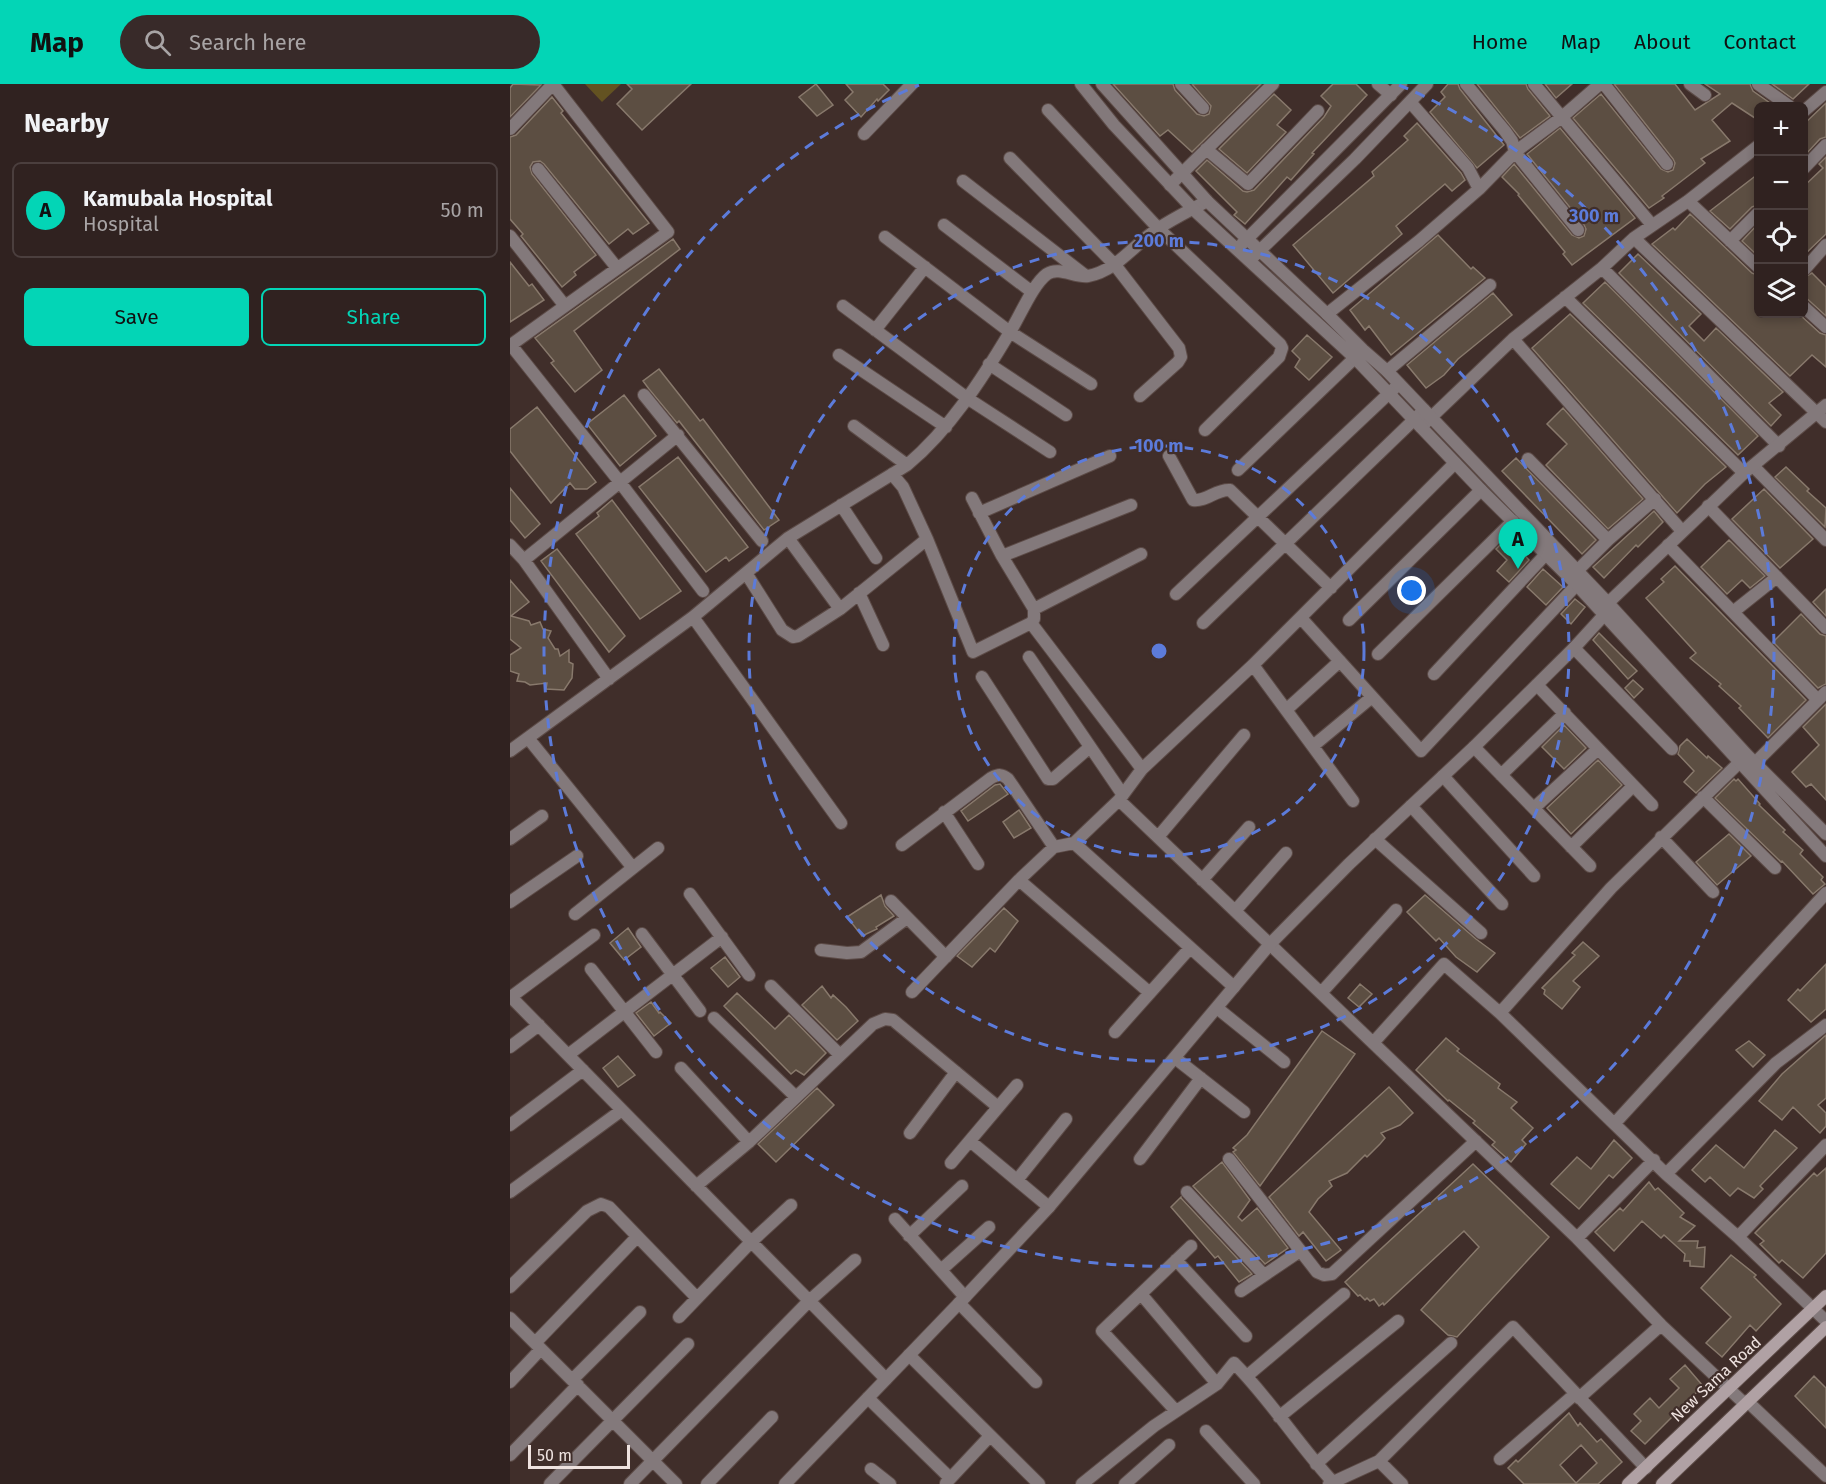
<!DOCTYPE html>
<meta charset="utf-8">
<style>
body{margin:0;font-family:"Fira Sans",sans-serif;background:#382a29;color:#f1f3f6}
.controls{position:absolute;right:18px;top:18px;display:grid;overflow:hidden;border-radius:9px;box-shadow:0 3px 9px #0003}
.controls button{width:54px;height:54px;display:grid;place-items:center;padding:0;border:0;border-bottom:2px solid #4b3f3e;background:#302220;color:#f1f3f6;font:30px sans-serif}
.scale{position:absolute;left:18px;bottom:15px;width:102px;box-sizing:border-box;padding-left:6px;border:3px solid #efe3e0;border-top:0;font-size:16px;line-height:21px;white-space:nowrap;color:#efe3e0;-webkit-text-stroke:4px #402e2a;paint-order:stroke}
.you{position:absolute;left:902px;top:507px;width:21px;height:21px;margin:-15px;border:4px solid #fff;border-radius:50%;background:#1a73e8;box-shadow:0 0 0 9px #1a73e833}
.badge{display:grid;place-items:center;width:39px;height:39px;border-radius:50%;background:#03d5b6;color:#111;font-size:20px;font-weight:700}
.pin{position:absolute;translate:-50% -50px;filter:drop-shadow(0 2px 3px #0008)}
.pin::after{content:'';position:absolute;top:32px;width:21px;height:18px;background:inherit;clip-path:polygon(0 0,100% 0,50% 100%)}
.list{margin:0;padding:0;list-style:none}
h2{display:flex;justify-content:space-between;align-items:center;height:78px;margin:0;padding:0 24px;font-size:26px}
h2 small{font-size:20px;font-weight:400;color:#a8a4a5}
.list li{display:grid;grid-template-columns:39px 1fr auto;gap:18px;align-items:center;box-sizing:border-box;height:96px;margin:0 12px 12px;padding:0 12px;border:2px solid #4b3f3e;border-radius:9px}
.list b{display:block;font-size:22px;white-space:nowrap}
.list p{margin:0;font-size:20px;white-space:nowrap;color:#a8a4a5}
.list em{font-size:20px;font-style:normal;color:#a8a4a5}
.actions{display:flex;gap:12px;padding:18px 24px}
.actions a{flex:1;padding:14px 0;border:2px solid #03d5b6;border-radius:9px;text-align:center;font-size:21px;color:#03d5b6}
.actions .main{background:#03d5b6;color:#111}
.icon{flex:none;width:33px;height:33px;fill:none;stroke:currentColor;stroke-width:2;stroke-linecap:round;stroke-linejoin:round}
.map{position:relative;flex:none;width:1316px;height:1400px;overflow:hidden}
header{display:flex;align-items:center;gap:36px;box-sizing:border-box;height:84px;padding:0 30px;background:#03d5b6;color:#111}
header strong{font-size:28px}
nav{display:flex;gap:33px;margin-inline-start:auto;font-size:21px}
.search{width:420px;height:54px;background:#382a29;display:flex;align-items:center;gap:15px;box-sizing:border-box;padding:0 21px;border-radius:33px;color:#a8a4a5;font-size:22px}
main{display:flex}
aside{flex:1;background:#302220}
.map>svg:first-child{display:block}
.green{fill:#635221}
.building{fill:#5c4e42;stroke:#88796c;stroke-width:1.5;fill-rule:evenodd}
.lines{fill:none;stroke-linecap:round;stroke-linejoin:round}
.minor-casing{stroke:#5c4b47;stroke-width:14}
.tertiary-casing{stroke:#5c4b47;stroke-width:14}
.secondary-casing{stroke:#5c4b47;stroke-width:14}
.minor{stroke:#83797b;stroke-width:12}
.tertiary{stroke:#83797b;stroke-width:12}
.secondary{stroke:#b0a1a4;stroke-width:12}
.ring{fill:none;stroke:#5c7bda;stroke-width:3;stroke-dasharray:10 8}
.labels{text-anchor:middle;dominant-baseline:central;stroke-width:4.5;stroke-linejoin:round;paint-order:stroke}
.street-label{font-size:16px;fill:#efe3e0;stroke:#402e2a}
.centre{fill:#5c7bda;stroke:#402e2a;stroke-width:3}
.ring-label{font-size:18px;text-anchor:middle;font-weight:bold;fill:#5c7bda;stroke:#402e2a;stroke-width:4.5;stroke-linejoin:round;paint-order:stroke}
</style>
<header>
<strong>Map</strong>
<div class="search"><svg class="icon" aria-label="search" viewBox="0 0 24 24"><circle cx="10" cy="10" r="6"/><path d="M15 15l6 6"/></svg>Search here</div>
<nav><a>Home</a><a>Map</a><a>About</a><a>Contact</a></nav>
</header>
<main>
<aside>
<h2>Nearby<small></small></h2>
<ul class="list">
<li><span class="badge">A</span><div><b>Kamubala Hospital</b><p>Hospital</p></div><em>50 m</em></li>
</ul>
<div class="actions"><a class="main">Save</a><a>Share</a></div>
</aside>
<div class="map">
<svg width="1316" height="1400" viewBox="0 0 1316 1400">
<rect width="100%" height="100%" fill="#402e2a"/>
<path class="green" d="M75,0H111L92,18Z"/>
<path class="building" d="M3,0L31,1L0,33V4Z
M117,0H181L132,46L107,20L122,5Z
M306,0L323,21L307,32L289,13Z
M336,0H373L379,6L368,17L367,15L351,33L335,16L343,8Z
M603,0H663L665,6L687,30L694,32L699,30L701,22L682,0H751L682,68L658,46L650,52Z
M823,0H846L857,11L802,69L804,70L781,96L777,93L735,140L724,131L727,128L686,87L697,76L733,107L737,108L744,106L814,33L821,22L811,12Z
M938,0H948L950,5L994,61L967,84L920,28L935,13L931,8Z
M967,0H1016L1018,5L1040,32L1010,54Z
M1035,0H1062L1046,14Z
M1104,0H1165L1185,26L1210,10L1195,0H1240L1243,7L1260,19L1258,22H1248V36L1222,19L1202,36L1220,57L1191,75L1195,79L1152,112L1154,114L1139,124L1063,34L1091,10L1151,85L1158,88L1163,86L1165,79L1163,75Z
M1262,0H1299L1283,15Z
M764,10L781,26L767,41L776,48L737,89L709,65Z
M42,13L53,27L51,29L139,139L123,150L118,145L99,160L34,80L30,77L23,78L20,83L22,90L86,171L64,188L66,191L52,203L11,152L13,150L0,135V53L6,51Z
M1316,19V53L1310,55L1297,69L1293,65V41Z
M907,39L951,89L955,96L942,107L935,100L886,142L892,150L823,209L783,161L864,92L862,88L898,56L894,52Z
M1050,44L1125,134L1062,181L1053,170L1055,168L1008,111L1009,110L992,93L1004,80L1062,151L1069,154L1074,152L1076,145L1074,141L1017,70Z
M1316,73V150L1293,172V103L1313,84L1309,80Z
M1248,90V121L1242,123L1220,145L1200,127Z
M1180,130L1242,189L1248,191V230H1289L1310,249L1316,251V283L1302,271L1280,292L1142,160L1163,144L1165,146Z
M1248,140V172L1232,157Z
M928,151L961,185L963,183L975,194L881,271L859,242L855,246L840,226Z
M163,155L170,165L64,247L92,286L65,308L41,279L44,277L25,254Z
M1128,170L1191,230L1179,242L1194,257L1206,244L1273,308L1259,319L1271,331L1261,342L1109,189Z
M0,178L19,202L22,200L34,216L0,238Z
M1302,189L1316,203V232L1293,211V194Z
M1095,198L1248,352L1228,371L1073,219Z
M983,209L1002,231L948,275L934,291L916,304L897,281Z
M1060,230L1216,383L1195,400L1167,429L1022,264Z
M797,251L822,273L799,296L785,283L790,275L782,267Z
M149,285L190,337L193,335L269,436L254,446L169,337L167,339L139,305L133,297Z
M114,311L146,352L110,382L77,340Z
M27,323L86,398L77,405H65L60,399L41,419L0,367V345Z
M1053,324L1133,415L1098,445L1036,381L1057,360L1037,340Z
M168,373L238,463L219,477L216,473L196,488L129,403Z
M1006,374L1086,456L1072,470L992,387Z
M1276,383L1299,405L1297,407L1316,424L1315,443L1265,393Z
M0,404L30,440L15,454L0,436Z
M1254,405L1303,455L1270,484L1222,435Z
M102,416L171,507L130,535L66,450L89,432L87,429Z
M1144,427L1153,438L1128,463L1126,461L1094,494L1083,483Z
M998,453L1019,476L999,498L987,487L997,476L986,465Z
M1219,456L1255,492L1240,504L1232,496L1217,510L1191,483Z
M47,465L115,552L99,568L31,477Z
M1165,482L1296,616L1258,654L1229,624L1231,622L1209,602L1211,600L1180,574L1186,569L1136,514L1154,498L1151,495Z
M1033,485L1053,503L1036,521L1017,503Z
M0,496L19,518L1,532L19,537L21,541L30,538L33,545L41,547L38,554L45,565H48L50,572L59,566V578L63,580L62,594L54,606L36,605L37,599L20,601L15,598L7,597L9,590L0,587V571L11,564L0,555Z
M1316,505V532L1303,518Z
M1065,515L1075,523L1061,540L1051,530Z
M1291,530L1310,550L1316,552V600L1308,604L1263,558Z
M1089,549L1127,587L1118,595L1083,556Z
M1123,596L1133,605L1124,614L1115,604Z
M1316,620V716L1301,700L1296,703L1282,688L1309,661L1293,643Z
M1054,641L1076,664L1054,685L1032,663Z
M1177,655L1197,674L1198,672L1212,684L1186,709L1174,698L1184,687L1168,670L1170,662Z
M1088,676L1112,701L1061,750L1037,724Z
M1224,695L1226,697L1228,695L1250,720L1249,721L1275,746L1273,748L1293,766L1290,770L1313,793L1311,796L1315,800L1303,810L1272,777L1271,778L1205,714Z
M490,700L498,710L458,737L451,727L485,701Z
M509,726L521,744L504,754L493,738Z
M1219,750L1241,772L1207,801L1186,778Z
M371,811L375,822L384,832L366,843L367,845L352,852L337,833Z
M915,811L966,855L985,869L967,888L946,873L929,854L926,857L897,828Z
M494,824L508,837L485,868L480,864L462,883L447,872Z
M118,844L131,863L114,876L100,859Z
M1073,858L1089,872L1063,897L1070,903L1052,925L1034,910L1035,906L1032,904L1065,871L1062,869Z
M215,873L230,893L218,903L201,884Z
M1316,880V925L1301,938L1278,916L1288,905L1290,907Z
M850,900L862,910L849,923L838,914Z
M312,902L321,914L323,911L336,923L348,937L327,956L292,921Z
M227,909L265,945L279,931L316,969L294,991L286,986L281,990L214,922Z
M141,918L149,929L150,928L161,939L144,952L126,929Z
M812,947L845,970L750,1102L723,1068L726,1066L723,1064L737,1051Z
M1316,951V1014L1308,1021L1316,1029V1042L1310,1049L1283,1023L1272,1036L1249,1017L1272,990Z
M936,954L949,965L947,967L990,1000L988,1004L1007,1018L1001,1024L1023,1044L1012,1056L1016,1060L1001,1078L982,1061L985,1058L963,1039L965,1037L939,1016L938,1017L906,986Z
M1239,957L1255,971L1243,983L1226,966Z
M108,972L125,991L108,1003L93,984Z
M879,1003L903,1029L890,1041L871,1049L875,1054L870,1060L857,1073L855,1071L837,1089L819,1097L822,1102L808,1115L799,1128L831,1166L816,1177L793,1148L789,1152L759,1113Z
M307,1004L324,1021L266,1078L248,1060Z
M1265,1046L1287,1064L1250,1102L1253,1105L1244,1114L1228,1104L1220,1112L1200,1093L1195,1098L1182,1086L1206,1061L1234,1084Z
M1104,1056L1122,1074L1103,1094L1099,1091L1069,1125L1041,1100L1067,1073L1081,1085Z
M712,1078L740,1116L728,1133L732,1137L747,1124L778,1164L755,1180L683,1102Z
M963,1080L1039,1153L947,1253L938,1251L911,1226L969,1163L954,1147L874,1221L873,1219L869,1222L864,1215L860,1217L857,1214L855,1216L850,1211L848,1212L835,1198Z
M1316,1084V1169L1293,1194L1272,1176L1269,1179L1250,1160L1254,1157L1245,1149L1304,1089L1307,1092Z
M1139,1098L1145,1106L1148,1104L1174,1129L1170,1133L1185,1142L1169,1157H1188L1187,1164L1195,1163L1194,1183L1180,1182V1177H1174L1175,1170L1154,1151L1151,1154L1132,1137L1104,1167L1085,1148L1110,1124L1113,1127Z
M671,1113V1114L742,1190L729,1198L708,1172L705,1174L661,1123Z
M1221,1171L1246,1191L1244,1193L1271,1220L1246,1247L1240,1241L1212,1273L1196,1259L1221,1233L1191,1204Z
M1175,1281L1193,1302L1135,1360L1121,1347L1131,1337L1124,1330L1140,1314L1149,1324L1169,1304L1160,1295Z
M1304,1292L1316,1304V1344L1285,1312Z
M1059,1329L1068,1342L1070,1339L1087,1358L1091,1355L1112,1378L1088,1400H1014L998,1384L1006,1376L1008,1378ZM1071,1361L1087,1379L1066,1399L1050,1381Z"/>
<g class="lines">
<defs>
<path id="minor" d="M43,0L158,148L1,261L109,397L193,507
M671,0L693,24
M868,0L881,11
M956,0L995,47L1002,57L1005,68L1068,146
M1024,0L1142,141
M1094,0L1157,80
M1180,0L1195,11
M1248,0L1279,22
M901,19L958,84L969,105
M538,26L648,144L770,260L772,264L769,273L695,346
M1294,27L1316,8
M0,45L43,0
M354,50L402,0
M696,65L738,100L808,27
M500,74L605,181L669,264L671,273L668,278L630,312
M1294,84L1316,61
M28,85L107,184
M453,97L576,192
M660,101L763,0
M1178,117L1248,183
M434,141L522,208
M0,152L55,222
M375,153L500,248L581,300
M1124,154L1316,338
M1220,157L1248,129
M1092,184L1269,362
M1294,186L1316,161
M1055,213L1234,389
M333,222L457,314L540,368
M1294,223L1316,243
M817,230L909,157L969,105L1005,68L1052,33L1090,0
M365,246L415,183
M1003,255L1172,447
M329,271L436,343
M479,280L556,331
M877,287L980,201
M134,311L252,457
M344,342L397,381
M911,343L1003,255L1092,184L1124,154L1178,117L1248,62
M659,372L683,416C696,418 706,405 720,406L821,504
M1018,375L1098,456
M1243,382L1316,456
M728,386L852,267
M382,390L393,403L417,455L463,568L521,539
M462,414L492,472L524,525V535L521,539L632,685
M331,421L366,474
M1198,422L1316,544
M469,429L600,372
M278,454L330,525
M0,461L14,476L99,595
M1158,461L1308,616
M492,472L621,421
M14,476L168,351
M1067,487L1098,456L1145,415
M236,489L272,546L283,553L288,552L330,525L417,455
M349,509L373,561
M666,510L889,300
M524,525L631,470
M1223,528L1267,493
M183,533L331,739
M791,534L911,667L1073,494
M839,536L971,406
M693,539L914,326
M1064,564L1162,665
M868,570L1003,437
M519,573L613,711
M743,581L843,717
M924,590L1036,470
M472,593L538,695H543L580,663
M1027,601L1142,721
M776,626L830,577
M18,654L123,784
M803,662L862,613
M964,663L1080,782
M0,667L183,533L278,454L397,381C440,345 472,295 500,248C510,232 523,200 537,190C549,182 565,194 578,192C607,187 625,159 649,144C664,134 681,126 697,117
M1245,679L1316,608
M991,691L1055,629
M933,692L1024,792
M1193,713L1265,784
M609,716L1067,1154L1151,1241L1235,1320
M901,722L992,820
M1024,724L1088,665
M434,728L468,780
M648,753L734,651
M1151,753L1203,808
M0,755L32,732
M865,755L971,849
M564,759L724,903
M392,761L481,694C489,690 492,690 498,695L544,763
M1061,763L1123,702
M509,796L640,909
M692,796L739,743
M180,810L239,891
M381,817L436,873
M0,818L67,772
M725,827L776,769
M65,830L148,764
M132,850L190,927
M311,866L337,869L351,868L397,834
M81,885L146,968
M261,902L330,971
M402,908L509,796L544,763L564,759L609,716L632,685L743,581L945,379
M811,909L886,826
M0,912L376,1295
M1,913L84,851
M707,924L774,978
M990,929L1101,804L1236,672
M204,934L286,1013
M605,948L680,864
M863,959L934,880L990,929L1156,1090L1228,1153L1316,1237
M0,963L29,941
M58,971L212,853
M665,974L734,1028
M171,984L239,1058
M1105,1039L1316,809
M0,1041L73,986
M400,1049L446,988
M460,1057L539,1123
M630,1075L691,994
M719,1075L807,1188L814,1191L822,1190L966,1057
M441,1079L507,1001
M1156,1090L1266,979L1316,941
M507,1096L556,1035
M186,1102L239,1058L363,940L375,935L383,936L488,1023
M0,1108L112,1026
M677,1108L754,1191
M385,1135L455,1213
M399,1152L452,1102
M1228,1153L1316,1061
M1067,1154L1144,1076
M666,1176L736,1252
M431,1186L479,1143
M0,1203L77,1127L91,1120L99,1123L187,1214
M731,1207L790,1167
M631,1210L707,1300
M449,1219L526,1298
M169,1233L241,1158L281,1121
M0,1234L166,1400
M25,1259L127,1153
M399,1271L529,1400
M737,1292L834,1210
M62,1296L130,1228
M0,1298L31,1265
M358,1314L440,1394
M1069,1314L1151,1241
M1237,1317L1316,1392
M666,1327L592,1247L681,1162
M769,1333L888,1237
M696,1347L744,1400
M0,1371L68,1301
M990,1375L1065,1310
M869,1377L1003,1243L1136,1384
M806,1380L941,1259
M361,1385L380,1400
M436,1399L480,1352
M40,1400L178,1260
M120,1400L299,1217L345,1176
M197,1400L262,1333
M572,1400L644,1342L707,1300L724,1279C760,1315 787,1359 822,1397
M615,1400L659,1361
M819,1400L869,1377L892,1400"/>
<path id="tertiary" d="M571,0L604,41L683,125L845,274L971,406L1066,500L1316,772
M592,0L697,117L817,230L853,266L877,287L1098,519L1237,671L1316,750
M732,160L891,0
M743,173L845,75L917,0
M275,1400L455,1213L539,1123L760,860L839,780L964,663L1064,564L1095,530L1098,519L1234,389L1316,321"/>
<path id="secondary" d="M1118,1400L1316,1212
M1152,1400L1316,1243"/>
</defs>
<use href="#minor" class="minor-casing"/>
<use href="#tertiary" class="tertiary-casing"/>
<use href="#secondary" class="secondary-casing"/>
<use href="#minor" class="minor"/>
<use href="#tertiary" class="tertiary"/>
<use href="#secondary" class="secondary"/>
</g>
<g class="ring">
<circle cx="649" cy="567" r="205"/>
<circle cx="649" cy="567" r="410"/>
<path d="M889 1A615 615 0 1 1 409 1"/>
</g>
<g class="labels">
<g class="street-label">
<text transform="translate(1206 1295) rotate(-43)">New Sama Road</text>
</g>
</g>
<circle cx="649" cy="567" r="9" class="centre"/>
<g class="ring-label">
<text x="1084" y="138">300 m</text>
<text x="649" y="163">200 m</text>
<text x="649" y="368">100 m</text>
</g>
</svg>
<div class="controls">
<button>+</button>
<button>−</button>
<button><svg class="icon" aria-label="locate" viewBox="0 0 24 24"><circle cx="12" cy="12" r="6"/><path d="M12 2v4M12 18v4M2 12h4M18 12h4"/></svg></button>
<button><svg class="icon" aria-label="layers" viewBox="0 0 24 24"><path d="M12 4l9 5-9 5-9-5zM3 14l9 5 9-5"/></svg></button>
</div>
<div class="scale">50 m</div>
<div class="you"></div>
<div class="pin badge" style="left:1008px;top:485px">A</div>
</div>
</main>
